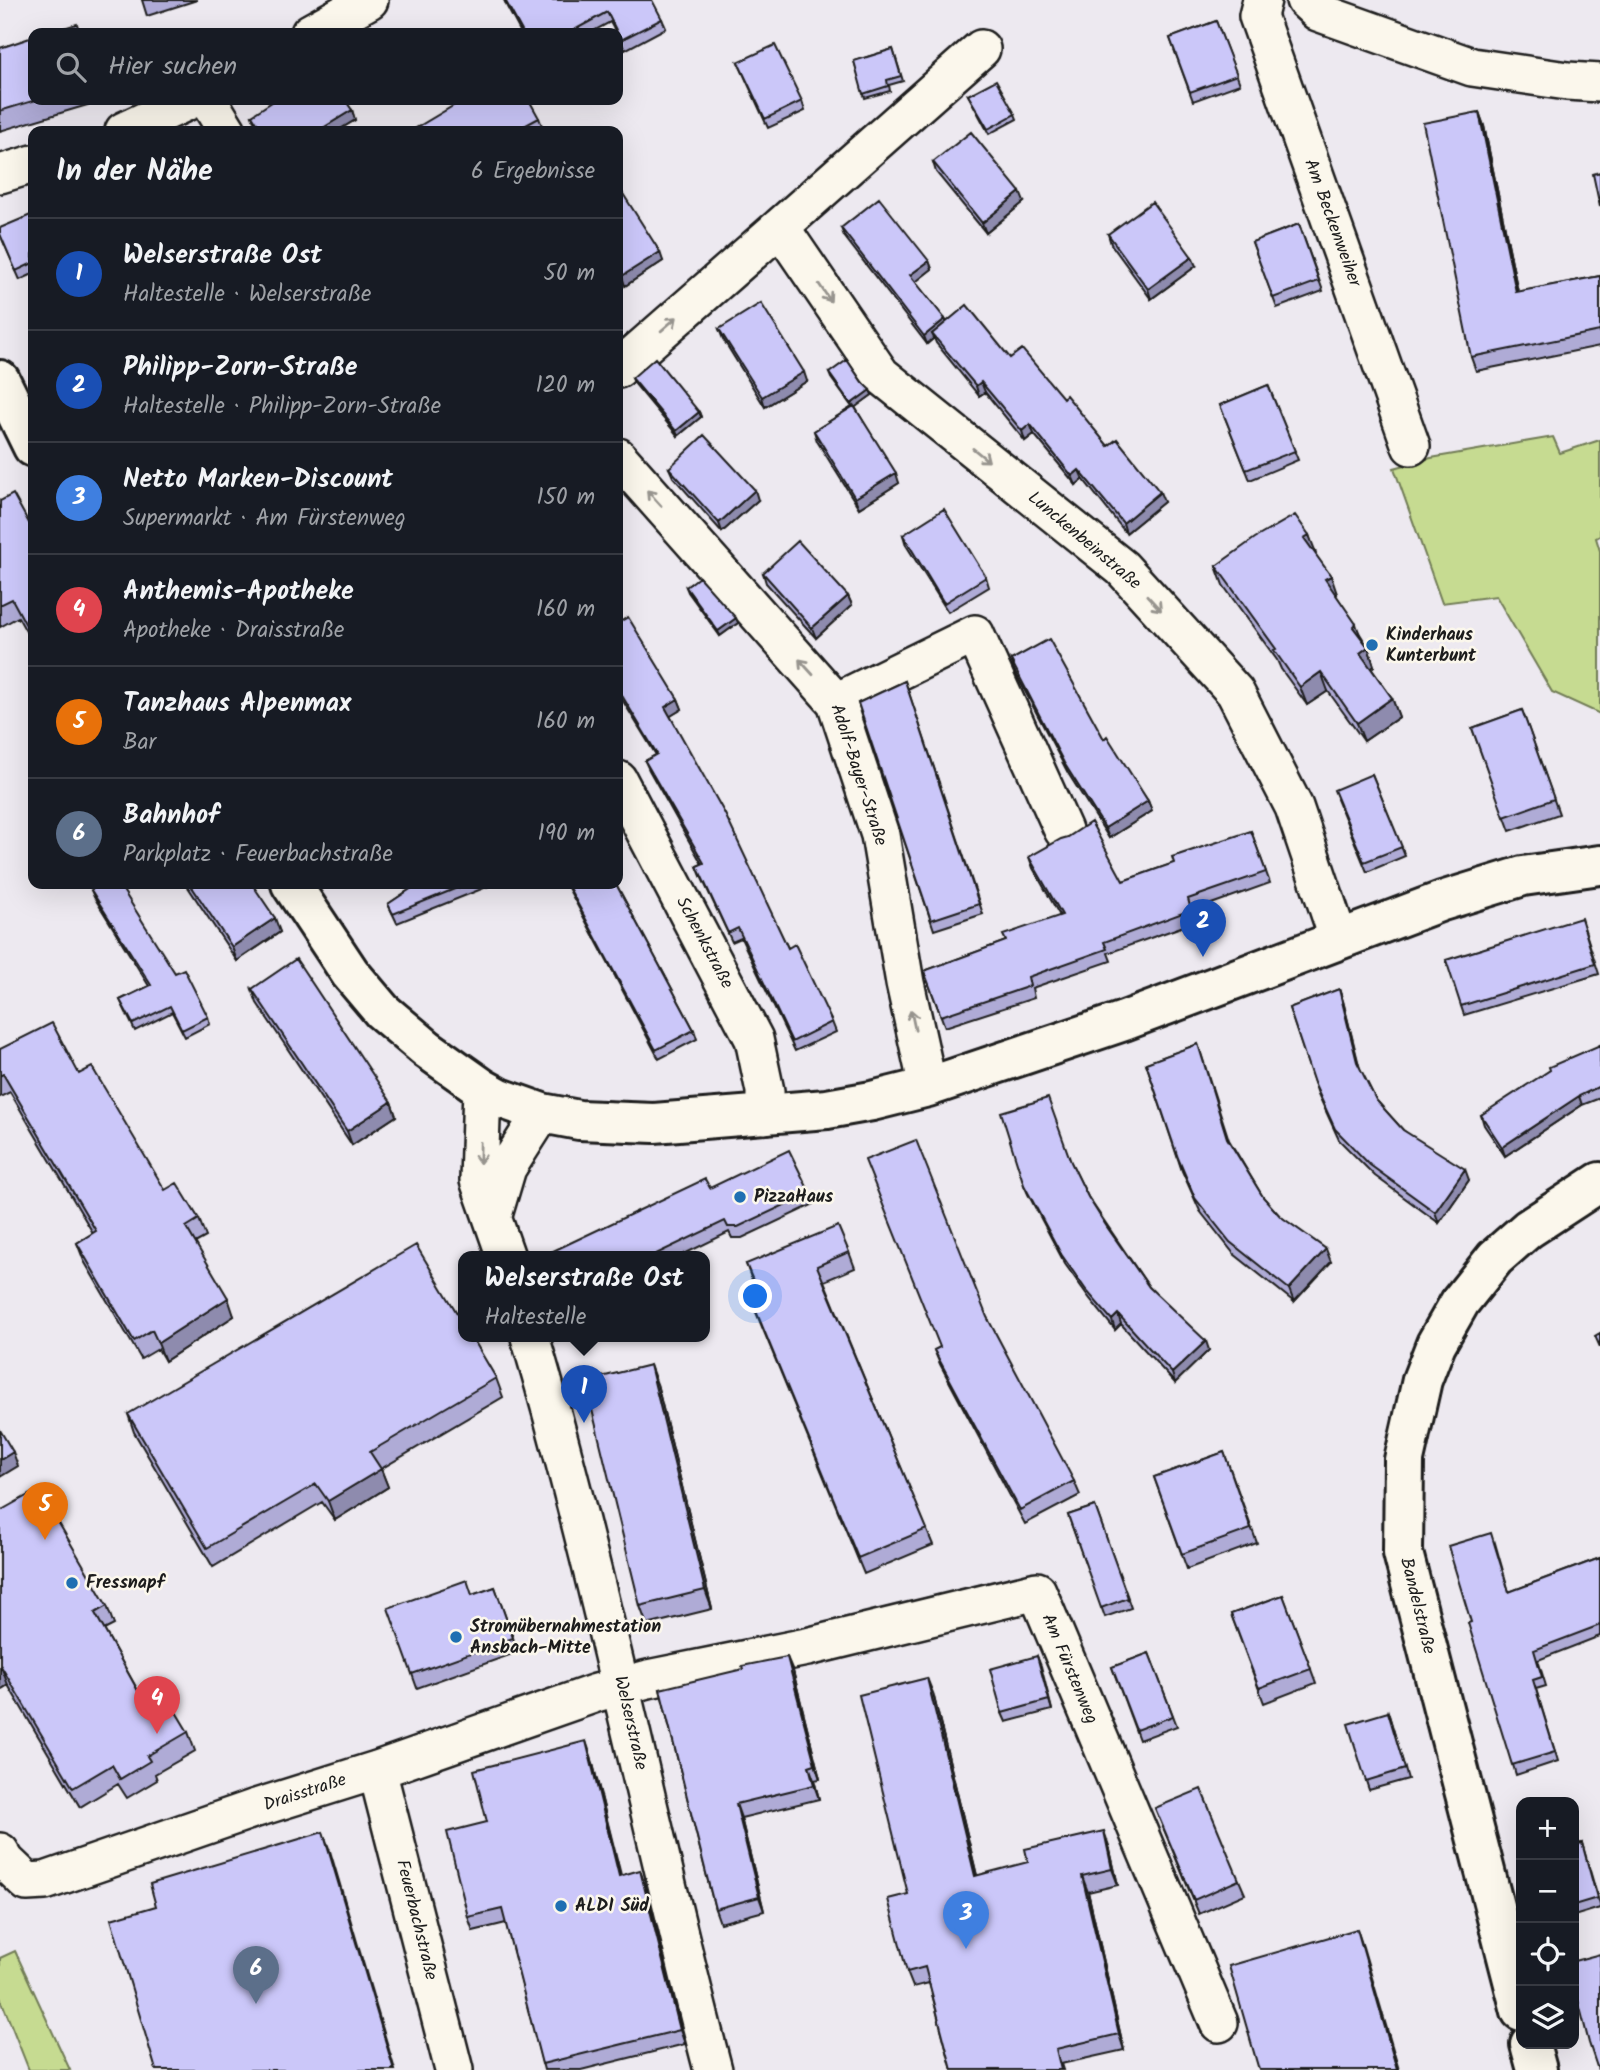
<!DOCTYPE html>
<html lang="de">
<meta charset="utf-8">
<style>
body{margin:0;font-family:Kalam,sans-serif;background:#20242c;color:#f1f3f6}
.controls{position:absolute;right:21px;bottom:21px;display:grid;overflow:hidden;border-radius:14px;box-shadow:0 7px 28px #0002}
.controls button{width:63px;height:63px;display:grid;place-items:center;padding:0;border:0;border-bottom:2px solid #363941;background:#171b24;color:#f1f3f6;font:35px sans-serif}
.you{position:absolute;left:756px;top:1297px;width:24px;height:24px;margin:-18px;border:5px solid #fff;border-radius:50%;background:#1a73e8;box-shadow:0 0 0 10px #1a73e833}
.badge{display:grid;place-items:center;width:46px;height:46px;border-radius:50%;background:#1f6fb2;color:#fff;font-size:23px;font-weight:700}
.pin{position:absolute;translate:-50% -58px;filter:drop-shadow(0 2px 4px #0008)}
.pin::after{content:'';position:absolute;top:37px;width:24px;height:21px;background:inherit;clip-path:polygon(0 0,100% 0,50% 100%)}
.popup{position:absolute;left:458px;top:1251px;width:252px;height:91px;box-sizing:border-box;display:grid;place-content:center;border-radius:14px;background:#171b24;filter:drop-shadow(0 2px 5px #0005);font-size:23px;white-space:nowrap;color:#9ea1a6}
.popup b{font-size:26px;color:#f1f3f6}
.popup::after{content:'';position:absolute;left:50%;top:100%;margin-left:-14px;border:14px solid transparent;border-top-color:#171b24}
.list{margin:0;padding:0;list-style:none}
h2{display:flex;justify-content:space-between;align-items:center;height:91px;margin:0;padding:0 28px;font-size:30px}
h2 small{font-size:23px;font-weight:400;color:#9ea1a6}
.list li{display:grid;grid-template-columns:46px 1fr auto;gap:21px;align-items:center;box-sizing:border-box;height:112px;padding:0 28px;border-top:2px solid #363941}
.list b{display:block;font-size:26px;white-space:nowrap}
.list p{margin:0;font-size:23px;white-space:nowrap;color:#9ea1a6}
.list em{font-size:23px;font-style:normal;color:#9ea1a6}
.icon{flex:none;width:38px;height:38px;fill:none;stroke:currentColor;stroke-width:2;stroke-linecap:round;stroke-linejoin:round}
.map{position:relative;flex:none;width:1600px;height:2070px;overflow:hidden}
.search{position:absolute;background:#171b24;box-shadow:0 7px 28px #0002;left:28px;top:28px;width:595px;height:77px;display:flex;align-items:center;gap:18px;box-sizing:border-box;padding:0 24px;border-radius:14px;color:#9ea1a6;font-size:26px}
.panel{position:absolute;background:#171b24;box-shadow:0 7px 28px #0002;left:28px;top:126px;width:595px;height:763px;border-radius:14px}
.map>svg:first-child{display:block}
.green{fill:#c6db91;stroke:#717c56;stroke-width:2}
.lines{fill:none;stroke-linecap:round;stroke-linejoin:round}
.street-casing{stroke:#1c1c1c;stroke-width:42}
.secondary-casing{stroke:#1c1c1c;stroke-width:44}
.street{stroke:#fbf7ec;stroke-width:37}
.secondary{stroke:#fbf7ec;stroke-width:38}
.wall{fill:#afabd6;stroke:#1c1c1c;stroke-width:2}
.shaded-wall{fill:#8e8bae;stroke:#1c1c1c;stroke-width:2}
.building{fill:#cbc7f9;stroke:#1c1c1c;stroke-width:2}
.oneway{stroke:#97948e}
.poi-dot{fill:#1f6fb2;stroke:#fbf7ec;stroke-width:2.5}
.labels{text-anchor:middle;dominant-baseline:central;stroke-width:5;stroke-linejoin:round;paint-order:stroke}
.street-label{font-size:18px;fill:#1c1c1c;stroke:#fbf7ec}
.poi-label{font-size:18px;font-weight:bold;fill:#1c1c1c;stroke:#fbf7ec;text-anchor:start}
</style>
<div class="map">
<svg width="1600" height="2070" viewBox="0 0 1600 2070">
<rect width="100%" height="100%" fill="#ede9f0"/>
<filter id="ink" filterUnits="userSpaceOnUse"><feTurbulence type="fractalNoise" baseFrequency=".0143" numOctaves="2"/><feDisplacementMap in="SourceGraphic" scale="14" xChannelSelector="R" yChannelSelector="G"/><feConvolveMatrix kernelMatrix="1 2 1 2 8 2 1 2 1" color-interpolation-filters="sRGB"/></filter>
<g filter="url(#ink)">
<path class="green" d="M1553,437L1560,453L1600,440V536L1596,538L1600,551V714L1552,692L1496,596L1442,603L1394,468L1431,458Z
M15,1951L70,2070H29L0,1997V1958Z"/>
<g class="lines">
<defs>
<path id="street" d="M1262,0L1258,16L1411,446
M1305,0L1318,12L1472,67L1567,81L1600,83
M310,33L369,0
M208,100L227,131
M124,131L190,100
M0,174L33,164
M780,227L981,49
M618,369L780,227L881,375L1122,568L1235,692L1294,807L1339,940
M618,457L836,702L880,835L905,983L928,1087
M836,702L975,634L1063,830
M618,780L754,1039L765,1091V1115
M482,1088L479,1180L506,1257
M493,1215L507,1168L542,1113
M530,1337C552,1409 570,1481 588,1553C631,1725 668,1898 713,2070
M377,1770L454,2070
M0,1852L6,1862L27,1882L45,1881L253,1809L377,1770L596,1693L648,1679L807,1647L1037,1591L1219,2023"/>
<path id="secondary" d="M0,380L33,447
M291,884L350,973L382,1011L427,1049L482,1088L500,1098L542,1113L579,1120L654,1123L827,1109L872,1101L928,1087L1124,1021L1442,901L1523,876L1600,865
M1521,2011L1403,1553L1404,1460L1422,1380L1436,1344L1460,1302L1495,1258L1528,1229L1600,1182
M1530,2044L1537,2070"/>
</defs>
<use href="#street" class="street-casing"/>
<use href="#secondary" class="secondary-casing"/>
<use href="#street" class="street"/>
<use href="#secondary" class="secondary"/>
</g>
<path class="wall" d="M142,0H197L147,16Z
M504,0L662,19L666,28L625,50L618,36V33H616L610,22L590,33H521L507,7Z
M1216,21L1240,84L1193,101L1170,38Z
M0,48L33,100L101,101L0,131Z
M893,49L903,81L889,85L890,91L865,98L854,61Z
M738,62L802,101L805,111L768,128Z
M968,95L1015,114L1017,119L989,134Z
M352,110L355,120L337,131H260L255,124L252,115Z
M1479,112L1484,126L1518,292L1600,276V346L1476,371L1471,357Z
M539,118L543,128L536,131H411Z
M933,162L1024,202L986,233L936,172Z
M618,186L663,261L625,286L618,274Z
M33,214V274L20,280L0,234Z
M1299,224L1323,291L1277,308L1252,242Z
M841,228L929,261L932,269L915,282L945,319L947,322L1010,358L1063,398L1108,446L1164,502L1126,533L1083,479L1076,485L1034,434L1025,441L985,392L979,396L936,343L934,338L927,344L844,236Z
M1108,234L1196,266L1151,299L1111,244Z
M719,329L807,381L765,407L723,339Z
M829,373L862,382L872,395L855,407L899,483L859,508L817,441L814,431L852,407L831,378Z
M632,378L699,412L701,417L678,436L634,383Z
M1268,385L1298,460L1250,480L1220,405Z
M669,468L758,500L722,532L673,477Z
M0,501L29,523L33,521V644L18,617L0,627Z
M903,535L986,577L989,587L948,612L906,545Z
M1309,535L1315,554L1337,594L1336,595L1368,647L1374,666L1371,668L1392,698L1399,717L1364,741L1328,691L1307,705L1281,669L1277,660L1223,585L1216,566Z
M763,573L848,596L852,605L816,638L766,583Z
M686,587L738,623L720,636L688,592Z
M618,623L678,699L682,709L670,716L788,948L832,1022L836,1032L795,1051L741,938L732,942L701,876L697,866L702,864L649,770L645,761L656,755L618,693Z
M1011,660L1104,739L1148,801L1152,811L1109,838L1068,773L1014,670Z
M905,681L983,914L934,930L858,703Z
M1522,710L1559,814L1510,831L1472,728Z
M1372,774L1405,856L1367,872L1337,799Z
M1251,831L1270,883L1192,911L1195,922L1108,953L1111,961L1032,988L1034,998L945,1027L924,971L1006,941L1060,916L1033,868L1029,857L1123,881L1174,863Z
M186,884H252L280,932L237,961Z
M418,884H494L397,923L388,904Z
M566,884H616L694,1030L697,1039L659,1059Z
M91,890L175,973L208,1017L210,1024L185,1037L172,1012L135,1031L120,1000L149,986L94,897Z
M1584,927L1599,974L1464,1015L1461,1006Z
M252,989L391,1102L396,1116L352,1145L257,1003Z
M1339,989L1343,1001L1359,1067L1376,1100L1403,1130L1469,1180L1439,1223L1375,1176L1339,1140L1318,1094L1289,1008Z
M1198,1044L1229,1140L1263,1197L1280,1216L1331,1262L1294,1302L1234,1254L1200,1211L1182,1171L1146,1063Z
M1600,1045V1098L1582,1105L1505,1156L1484,1125L1481,1115Z
M0,1049L79,1074L165,1190L199,1219L206,1237L195,1243L234,1316L165,1361L158,1349L141,1359L84,1261L77,1243L93,1233L10,1092L0,1097Z
M1071,1163L1088,1197L1149,1287L1209,1350L1175,1383L1121,1324L1115,1330L1090,1299L1065,1264L1028,1194L1024,1185Z
M710,1188L810,1193L814,1204L742,1238H732L729,1232L678,1257H553Z
M849,1252L855,1268L824,1281L933,1545L864,1574L755,1310L749,1294L756,1291L746,1264Z
M934,1350L1074,1481L1080,1495L1025,1524L940,1364Z
M496,1378L503,1397L381,1469L388,1487L335,1520L322,1502L213,1567L134,1432L128,1414Z
M657,1384L712,1609L647,1625L640,1606Z
M1224,1452L1257,1543L1187,1569L1154,1477Z
M1095,1506L1131,1608L1105,1617L1068,1515Z
M0,1511L107,1606L114,1625L104,1630L142,1698L188,1732L195,1751L155,1774L157,1780L127,1798L118,1784L80,1807L8,1685L0,1690Z
M1495,1543L1509,1592L1600,1558V1636L1538,1660L1546,1686L1536,1689L1558,1761L1516,1775L1471,1622Z
M495,1587L518,1652L417,1688L412,1674L472,1595Z
M1283,1595L1316,1683L1264,1703L1231,1614Z
M1149,1653L1177,1726L1139,1740L1112,1667Z
M1037,1656L1052,1710L1006,1722L1002,1713Z
M793,1671L820,1779L814,1780L819,1799L741,1818L764,1911L720,1923L715,1909L660,1689Z
M933,1693L977,1876L1109,1846L1118,1885L1088,1892L1124,2050L1061,2064L1063,2070H952L929,1983L913,1987L907,1972L908,1894Z
M1388,1712L1408,1779L1369,1790L1366,1781Z
M591,1756L621,1875L645,1885L685,2044L581,2070H544L506,1923L473,1931L468,1917L487,1822Z
M1155,1808L1239,1880L1245,1894L1199,1914Z
M1582,1843L1600,1905V1908L1574,1916V1845Z"/>
<path class="shaded-wall" d="M352,110L355,120L337,131H318Z
M1479,112L1484,126L1521,307L1516,292Z
M1020,192L1024,202L986,233L982,223Z
M660,252L663,261L625,286L622,276Z
M1192,257L1196,266L1151,299L1148,289Z
M929,261L932,269L913,284L910,275Z
M945,319L948,327L932,334L934,338L927,344L924,336Z
M804,372L807,381L765,407L762,397Z
M981,382L985,392L979,396L976,386Z
M870,390L872,395L853,409L851,404Z
M699,412L701,417L678,436L676,431Z
M1030,424L1034,434L1025,441L1022,431Z
M1079,470L1083,479L1076,485L1072,476Z
M896,473L899,483L859,508L855,498Z
M755,490L758,500L722,532L719,523Z
M1160,492L1164,502L1126,533L1123,523Z
M1309,535L1316,553L1311,557L1304,538Z
M1331,576L1337,594L1332,598L1325,579Z
M848,596L852,605L816,638L812,628Z
M736,618L738,623L720,636L718,631Z
M1356,624L1363,643L1353,627Z
M1368,647L1374,666L1367,672L1360,653Z
M1321,672L1328,691L1307,705L1300,687Z
M1392,698L1399,717L1364,741L1357,723Z
M678,699L682,709L669,717L665,707Z
M1148,801L1152,811L1109,838L1105,828Z
M275,918L280,932L237,961L232,947Z
M1339,989L1343,1001L1361,1073L1357,1062Z
M1579,1096L1582,1105L1505,1156L1502,1147Z
M391,1102L396,1116L352,1145L347,1131Z
M1465,1169L1469,1180L1439,1223L1435,1212Z
M1326,1249L1331,1262L1294,1302L1289,1289Z
M228,1298L234,1316L165,1361L158,1343Z
M1118,1314L1121,1324L1115,1330L1112,1320Z
M1206,1341L1209,1350L1175,1383L1172,1373Z
M650,1365L657,1384L712,1609L705,1590Z
M13,1452L18,1466L0,1477V1460Z
M381,1469L388,1487L335,1520L328,1501Z
M1037,1656L1041,1666L1052,1710L1049,1700Z
M787,1657L793,1671L820,1779L815,1764Z
M1,1666L8,1685L0,1690V1667Z
M927,1678L933,1693L981,1892L975,1876Z
M586,1741L591,1756L624,1890L619,1876Z
M809,1766L814,1780L819,1799L814,1785Z
M736,1804L741,1818L764,1911L759,1897Z
M1104,1831L1109,1846L1118,1885L1112,1869Z
M323,1832L330,1851L395,2070H394Z
M640,1870L645,1885L685,2044L680,2030Z
M1082,1876L1088,1892L1124,2050L1119,2034Z
M1357,1929L1363,1947L1399,2070H1397Z"/>
<path class="building" d="M505,0H652L662,19L621,40L607,12L569,33H523Z
M1216,21L1237,75L1190,92L1170,38Z
M77,24L80,33H47Z
M33,37V100H36L0,111V48Z
M775,45L802,101L765,119L738,62Z
M893,49L901,76L887,80L888,86L863,94L854,61Z
M996,80L1015,114L988,129L968,95Z
M275,100H345L352,110L318,131H262L252,115Z
M463,100H529L539,118L515,131H411Z
M1479,112L1516,292L1600,276V331L1471,357L1423,123Z
M971,132L1020,192L982,223L933,162Z
M1600,172V207L1593,174Z
M618,186L660,252L622,276L618,270Z
M879,198L929,261L910,275L945,319L924,336L841,228Z
M1152,202L1192,257L1148,289L1108,234Z
M33,214V263L16,271L0,234V228Z
M1299,224L1319,281L1273,298L1252,242Z
M761,303L804,372L762,397L719,329Z
M967,305L1010,358L1022,349L1063,398L1066,395L1108,446L1117,439L1160,492L1123,523L1079,470L1072,476L1030,424L1022,431L981,382L976,386L932,334Z
M655,358L699,412L676,431L632,378Z
M847,360L862,382L870,390L851,404L829,373Z
M1268,385L1295,451L1246,470L1220,405Z
M854,406L896,473L855,498L814,431Z
M704,435L755,490L719,523L669,468Z
M13,494L29,523L33,521V636H32L12,599L0,605V501Z
M944,509L986,577L944,603L903,535Z
M1295,515L1309,535L1304,538L1331,576L1325,579L1356,624L1353,627L1368,647L1360,653L1392,698L1357,723L1321,672L1300,687L1274,650L1276,649L1216,566L1255,538Z
M798,541L848,596L812,628L763,573Z
M699,577L736,618L718,631L686,587Z
M628,617L678,699L665,707L725,814L788,948L795,944L832,1022L792,1042L738,928L728,933L697,866L704,863L645,761L657,754L618,689V623Z
M1049,639L1104,739L1107,736L1148,801L1105,828L1064,763L1011,660Z
M905,681L979,904L931,920L858,703Z
M1522,710L1554,799L1504,817L1472,728Z
M1372,774L1402,847L1364,862L1334,790Z
M1091,822L1123,881L1174,863L1172,857L1251,831L1266,872L1188,899L1191,910L1104,942L1107,949L1028,977L1030,986L941,1016L924,971L1006,941L1003,935L1062,915L1029,857L1061,839L1068,837Z
M101,884H119L175,973L184,969L208,1017L182,1030L170,1006L133,1024L120,1000L151,985L91,890Z
M190,884H252L275,918L232,947Z
M418,884H467L393,914L388,904Z
M567,884H616L694,1030L656,1050Z
M1581,918L1595,964L1461,1006L1446,960Z
M296,959L391,1102L347,1131L252,989Z
M1339,989L1357,1062L1376,1100L1403,1130L1465,1169L1435,1212L1370,1165L1335,1129L1314,1083L1289,1008Z
M52,1023L79,1074L92,1067L165,1190L177,1183L199,1219L186,1227L228,1298L158,1343L152,1330L134,1341L77,1243L96,1231L3,1074L0,1076V1049Z
M1198,1044L1227,1138L1263,1197L1280,1216L1326,1249L1289,1289L1230,1242L1195,1198L1178,1158L1146,1063Z
M1600,1045V1086L1579,1096L1502,1147L1481,1115L1550,1070L1549,1067Z
M1048,1098L1071,1162L1088,1197L1107,1227L1149,1287L1206,1341L1172,1373L1118,1314L1112,1320L1086,1290L1061,1254L1024,1185L1001,1112Z
M916,1140L987,1317L1074,1481L1020,1510L934,1350L940,1347L865,1160Z
M789,1150L810,1193L738,1227H728L725,1221L650,1257H554L551,1252L705,1179L710,1188Z
M838,1226L849,1252L817,1266L927,1529L858,1558L749,1294L757,1290L746,1264Z
M416,1245L463,1323V1337H472L496,1378L370,1452L381,1469L328,1501L316,1484L207,1548L128,1414Z
M1600,1333V1347L1595,1336Z
M650,1365L705,1590L640,1606L585,1381Z
M0,1430L13,1452L0,1460Z
M1224,1452L1251,1529L1182,1554L1154,1477Z
M39,1489L107,1606L95,1613L142,1698L161,1687L188,1732L147,1756L150,1761L120,1779L112,1765L73,1788L1,1666L0,1667V1511Z
M1095,1506L1128,1598L1101,1608L1068,1515Z
M1491,1533L1509,1592L1600,1558V1625L1534,1650L1542,1677L1533,1680L1555,1752L1512,1765L1468,1623L1471,1622L1448,1546Z
M467,1580L472,1595L495,1587L513,1638L412,1674L388,1608Z
M1283,1595L1311,1669L1259,1688L1231,1614Z
M1149,1653L1173,1716L1136,1730L1112,1667Z
M1037,1656L1049,1700L1002,1713L990,1669Z
M787,1657L815,1764L809,1766L814,1785L736,1804L759,1897L715,1909L660,1689L743,1669L742,1666Z
M927,1678L975,1876L1028,1862L1025,1849L1104,1831L1112,1869L1082,1876L1119,2034L1056,2049L1061,2070H952L925,1967L907,1972L888,1899L908,1894L859,1695Z
M1388,1712L1405,1769L1366,1781L1348,1724Z
M586,1741L619,1876L640,1870L680,2030L542,2064L502,1909L468,1917L447,1832L487,1822L474,1770Z
M1201,1789L1239,1880L1194,1900L1155,1808Z
M323,1832L394,2070H156L111,1919L156,1906L150,1884Z
M1582,1843L1597,1898L1574,1905V1845Z
M1357,1929L1397,2070H1259L1229,1966Z
M1600,1954V2070H1598L1589,2043L1574,1984V1961Z"/>
<defs><path id="oneway-shaft" d="M-6 0H5M1.5-3L5.5 0L1.5 3" fill="none" stroke-width="1.6" stroke-linecap="round" stroke-linejoin="round" transform="scale(1.75)"/></defs>
<g class="oneway">
<use href="#oneway-shaft" transform="translate(825 293) rotate(56)"/>
<use href="#oneway-shaft" transform="translate(669 324) rotate(-41)"/>
<use href="#oneway-shaft" transform="translate(981 455) rotate(39)"/>
<use href="#oneway-shaft" transform="translate(654 498) rotate(-132)"/>
<use href="#oneway-shaft" transform="translate(1154 603) rotate(47)"/>
<use href="#oneway-shaft" transform="translate(806 667) rotate(-132)"/>
<use href="#oneway-shaft" transform="translate(913 1020) rotate(-102)"/>
<use href="#oneway-shaft" transform="translate(480 1153) rotate(91)"/>
</g>
</g>
<g class="poi-dot">
<circle cx="1372" cy="645" r="7"/>
<circle cx="740" cy="1197" r="7"/>
<circle cx="72" cy="1583" r="7"/>
<circle cx="456" cy="1637" r="7"/>
<circle cx="561" cy="1906" r="7"/>
</g>
<g class="labels">
<g class="street-label">
<text transform="translate(1332 223) rotate(70)">Am Beckenweiher</text>
<text transform="translate(1084 541) rotate(40)">Lunckenbeinstraße</text>
<text transform="translate(858 775) rotate(72)">Adolf-Bayer-Straße</text>
<text transform="translate(704 943) rotate(62)">Schenkstraße</text>
<text transform="translate(1417 1606) rotate(76)">Bandelstraße</text>
<text transform="translate(1069 1669) rotate(67)">Am Fürstenweg</text>
<text transform="translate(630 1723) rotate(77)">Welserstraße</text>
<text transform="translate(305 1793) rotate(-18)">Draisstraße</text>
<text transform="translate(416 1920) rotate(76)">Feuerbachstraße</text>
</g>
<g class="poi-label">
<text x="1386" y="635">Kinderhaus<tspan x="1386" dy="21">Kunterbunt</tspan></text>
<text x="754" y="1197">PizzaHaus</text>
<text x="86" y="1583">Fressnapf</text>
<text x="470" y="1627">Stromübernahmestation<tspan x="470" dy="21">Ansbach-Mitte</tspan></text>
<text x="575" y="1906">ALDI Süd</text>
</g>
</g>
</svg>
<div class="controls">
<button>+</button>
<button>−</button>
<button><svg class="icon" aria-label="locate" viewBox="0 0 24 24"><circle cx="12" cy="12" r="6"/><path d="M12 2v4M12 18v4M2 12h4M18 12h4"/></svg></button>
<button><svg class="icon" aria-label="layers" viewBox="0 0 24 24"><path d="M12 4l9 5-9 5-9-5zM3 14l9 5 9-5"/></svg></button>
</div>
<div class="you"></div>
<div class="pin badge" style="left:584px;top:1423px;background:#1a4fb4">1</div>
<div class="popup"><b>Welserstraße Ost</b>Haltestelle</div>
<div class="pin badge" style="left:1203px;top:957px;background:#1a4fb4">2</div>
<div class="pin badge" style="left:966px;top:1949px;background:#3f7fe0">3</div>
<div class="pin badge" style="left:157px;top:1734px;background:#e0444e">4</div>
<div class="pin badge" style="left:45px;top:1540px;background:#e8710a">5</div>
<div class="pin badge" style="left:256px;top:2004px;background:#5c6f8a">6</div>
<div class="search"><svg class="icon" aria-label="search" viewBox="0 0 24 24"><circle cx="10" cy="10" r="6"/><path d="M15 15l6 6"/></svg>Hier suchen</div>
<section class="panel">
<h2>In der Nähe<small>6 Ergebnisse</small></h2>
<ul class="list">
<li><span class="badge" style="background:#1a4fb4">1</span><div><b>Welserstraße Ost</b><p>Haltestelle · Welserstraße</p></div><em>50 m</em></li>
<li><span class="badge" style="background:#1a4fb4">2</span><div><b>Philipp-Zorn-Straße</b><p>Haltestelle · Philipp-Zorn-Straße</p></div><em>120 m</em></li>
<li><span class="badge" style="background:#3f7fe0">3</span><div><b>Netto Marken-Discount</b><p>Supermarkt · Am Fürstenweg</p></div><em>150 m</em></li>
<li><span class="badge" style="background:#e0444e">4</span><div><b>Anthemis-Apotheke</b><p>Apotheke · Draisstraße</p></div><em>160 m</em></li>
<li><span class="badge" style="background:#e8710a">5</span><div><b>Tanzhaus Alpenmax</b><p>Bar</p></div><em>160 m</em></li>
<li><span class="badge" style="background:#5c6f8a">6</span><div><b>Bahnhof</b><p>Parkplatz · Feuerbachstraße</p></div><em>190 m</em></li>
</ul>
</section>
</div>
